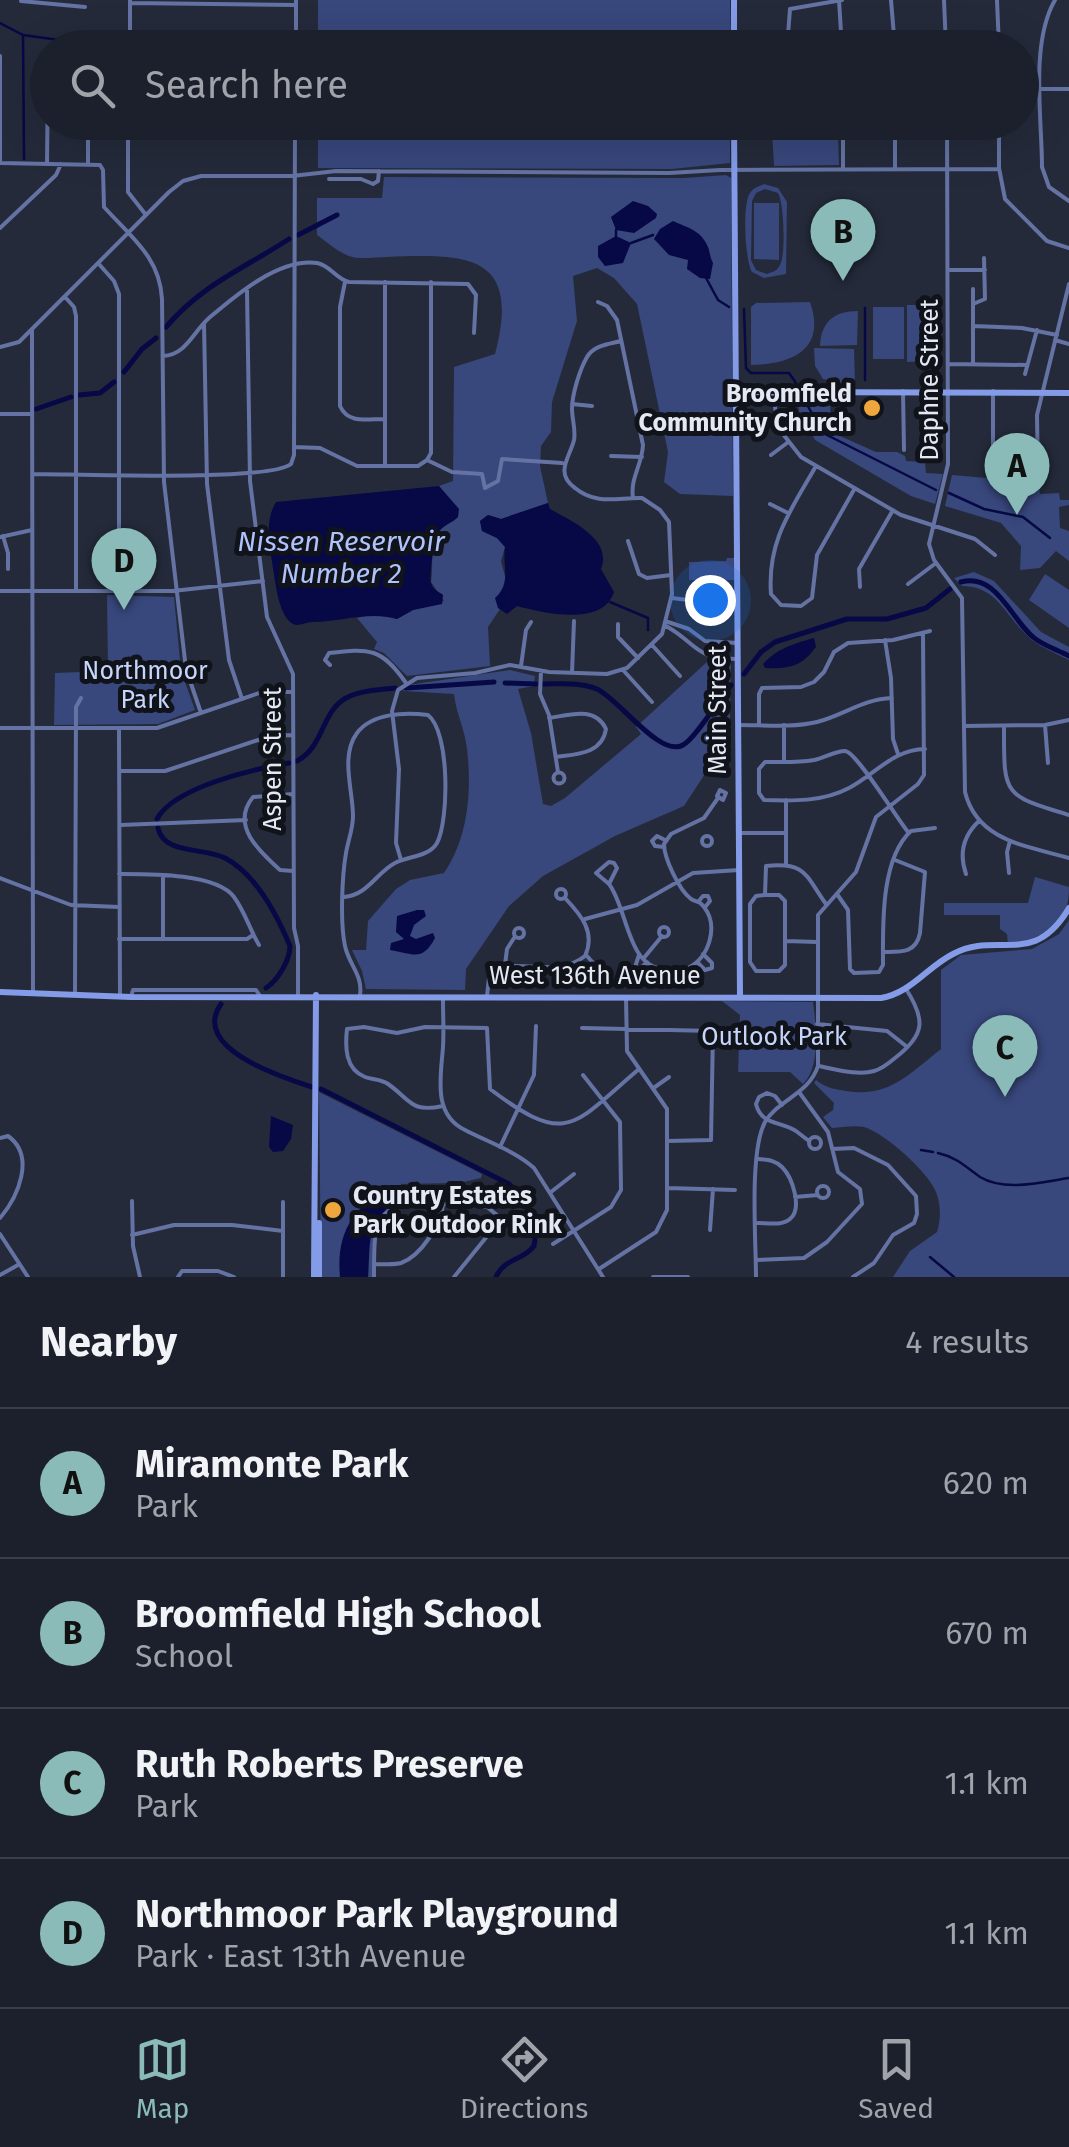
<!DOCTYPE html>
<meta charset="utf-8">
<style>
body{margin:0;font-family:"Fira Sans",sans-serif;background:#282d38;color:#f1f3f6}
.you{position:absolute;left:710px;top:600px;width:35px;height:35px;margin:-25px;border:8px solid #fff;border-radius:50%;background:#1a73e8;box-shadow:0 0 0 15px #1a73e833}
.badge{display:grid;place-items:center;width:65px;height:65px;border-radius:50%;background:#8bbbb9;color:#111;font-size:32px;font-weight:700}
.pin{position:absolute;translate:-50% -82px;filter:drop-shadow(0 2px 5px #0008)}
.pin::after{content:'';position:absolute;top:52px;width:35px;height:30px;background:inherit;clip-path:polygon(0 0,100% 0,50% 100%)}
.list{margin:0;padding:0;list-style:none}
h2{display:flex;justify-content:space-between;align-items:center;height:130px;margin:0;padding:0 40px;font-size:42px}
h2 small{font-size:32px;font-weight:400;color:#a0a3a9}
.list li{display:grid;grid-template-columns:65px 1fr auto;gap:30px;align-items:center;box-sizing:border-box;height:150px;padding:0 40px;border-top:2px solid #393e48}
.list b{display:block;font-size:38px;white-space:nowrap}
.list p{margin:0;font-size:32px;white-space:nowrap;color:#a0a3a9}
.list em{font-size:32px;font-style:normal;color:#a0a3a9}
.icon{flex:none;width:55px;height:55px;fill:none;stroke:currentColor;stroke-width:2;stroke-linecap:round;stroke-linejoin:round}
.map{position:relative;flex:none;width:1069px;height:1277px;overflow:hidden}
.search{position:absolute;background:#1b202c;box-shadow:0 10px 40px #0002;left:30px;right:30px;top:30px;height:110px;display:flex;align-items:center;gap:25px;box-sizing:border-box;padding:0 35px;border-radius:55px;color:#a0a3a9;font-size:38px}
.sheet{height:730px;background:#1b202c}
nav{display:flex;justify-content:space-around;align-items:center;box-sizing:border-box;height:140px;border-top:2px solid #393e48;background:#1b202c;font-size:28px;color:#a0a3a9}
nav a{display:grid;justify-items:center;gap:5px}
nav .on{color:#8bbbb9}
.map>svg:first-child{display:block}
.green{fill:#38477c;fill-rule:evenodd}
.water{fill:#070846}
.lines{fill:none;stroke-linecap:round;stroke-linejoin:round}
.stream{stroke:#070846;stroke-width:2.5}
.canal{stroke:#070846;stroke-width:5}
.street{stroke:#6473a3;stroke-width:4}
.secondary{stroke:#849be8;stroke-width:6}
.poi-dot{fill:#efa73d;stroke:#10131a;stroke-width:4}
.labels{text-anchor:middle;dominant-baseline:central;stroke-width:10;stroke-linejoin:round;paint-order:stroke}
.street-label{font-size:25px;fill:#e4e8f3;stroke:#10131a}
.poi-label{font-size:25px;font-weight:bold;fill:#e4e8f3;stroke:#10131a;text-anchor:end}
.park-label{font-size:25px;fill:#c7d5fc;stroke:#10131a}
.water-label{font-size:28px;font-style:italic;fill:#afc2fc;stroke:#10131a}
</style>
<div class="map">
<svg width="1069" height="1277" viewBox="0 0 1069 1277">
<rect width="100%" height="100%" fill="#242a3a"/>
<path class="green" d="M318,0H730L731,47L308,48V44H318Z
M318,123H730V163L672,169L318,168Z
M838,133L839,165L774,166L772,133Z
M726,175L731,178L733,496L680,494L664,482L668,452L637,304L614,278L597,268L573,276L577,321L552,402L551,432L541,446L540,466L548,503L501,519L488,515L480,521L482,531L497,538L505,547L501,561L506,580L500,609L488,627L490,666L407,676L384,653L374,649L377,642L357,618L373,614L397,619L413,610L444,601L431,582C434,565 429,547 438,532C443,525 452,523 458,517V509L439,486L453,481L454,367L495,354C522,253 466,254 387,257C376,257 359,260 349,256C338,252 327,242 317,235V198H382L384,177L684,178Z
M764,184L778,188L787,202L786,274L764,278L752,272C745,261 742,204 750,193C754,187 758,187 764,184ZM765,189L778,193C784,203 786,254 780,265C776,272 774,271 767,274L756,270L751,260L752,201L756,193Z
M754,203H779V260L754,259Z
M810,302C827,351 790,364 751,365V307L756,303Z
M907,305H932L933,361L907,362Z
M873,307H904V359H873Z
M858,311L857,345L820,346C821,322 834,311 858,311Z
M814,348L854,349L855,385L823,379L815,366Z
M797,396H830L831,432L876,452H897L905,456L906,461L925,462L926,473L943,474L935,504L911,496L815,440L799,411Z
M952,475L987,478L994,483L995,489H1015L1016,494H1028L1034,486L1039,487L1040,494L1059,493L1060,500H1069V505L1059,507L1060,528L1069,531V561L1056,551L1040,568L1020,570L1021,546L1001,523L945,506Z
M727,558H734V580H689V562L726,561Z
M974,572L994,581L1041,632L1069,647V660C1057,654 1043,648 1032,640C1006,619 999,586 962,586L954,578Z
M1045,574L1069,590V628L1029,600Z
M107,595L174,597L181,671L195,710L158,724L54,725L55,673L108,671Z
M708,661L731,663L729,754H718L684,806L615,836L543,876L509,906L466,969L465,990L366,989L362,971L352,950H366L368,921L396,889L410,880L444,873C468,838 472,791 467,749C465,730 456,713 454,694L403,691L408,685L510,670L535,676L534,686L518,689L531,733L543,804L551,806L565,798L641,734L636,727Z
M1035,877L1069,887C1069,930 1044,935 1008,946L1007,934L1000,929V915H944V903H1028Z
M1069,920V1277H893L910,1251L937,1232C941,1219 941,1205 936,1192C928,1172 885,1133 864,1127C854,1125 842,1127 832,1128L823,1117L833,1110L834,1103L814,1083L816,1080C826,1088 834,1089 846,1091C889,1098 909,1074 941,1049V970L961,955L1032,949L1059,934Z
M722,1001L813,1002C816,1025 821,1067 803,1084L790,1072H738L740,1015Z
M319,1092L482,1174L481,1178L459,1183L401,1184L402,1203C368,1215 373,1247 373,1277H321Z"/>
<path class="water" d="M633,201L648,206L657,214L656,218L634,233L616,230L611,217Z
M673,221C688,228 701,230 708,247C710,252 710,258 713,263L710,279L700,278L687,269L688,260L669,255L654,239L660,229Z
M616,236L631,243L623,263L605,266L598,257V246Z
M439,486L459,509L458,517C452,523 443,525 438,533C434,539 429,576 431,583C433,590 438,591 443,595L442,604L413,610L397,619C369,611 341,622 313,622C307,622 302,625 297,625C278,623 275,577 272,562C269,542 265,520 276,502Z
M548,503L550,509C571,521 613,539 601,569L614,592C603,627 543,613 517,606L507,614L498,608L495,598C512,583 502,566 505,547L497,538L482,531L480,521L488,515L501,519Z
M814,638L816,647C801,667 789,669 765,668L763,664C778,648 793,644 814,638Z
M417,910H424L426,916L414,925L410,936L416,939L433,933L435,938C422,962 414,954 390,950L391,943L404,939L396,932L397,916Z
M271,1116L293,1125L291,1139L283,1151L273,1152L269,1147Z
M391,1185L383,1196L396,1192V1201C365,1225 371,1240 368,1277H340C336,1232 353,1208 391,1185Z"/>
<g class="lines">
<path class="stream" d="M0,23L23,35L102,46
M23,35L24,159
M616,230V236
M631,243L653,235
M705,276L718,300L729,307
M744,309L746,368L751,373H789L796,383
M865,380V308
M805,401L823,433L936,490
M949,493L984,509L1023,517L1050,538
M610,602L648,618V630
M921,1150L933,1152
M938,1153C956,1157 966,1167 980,1177C1005,1192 1042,1182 1069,1178
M930,1257L954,1277"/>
<path class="canal" d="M298,235L337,215
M166,327C203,284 243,269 289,239
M124,372L142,349L156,338
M79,395L100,393L114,382
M36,409L71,397
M961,582C996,572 1011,619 1033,637C1042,645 1058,650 1069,656
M744,674L761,652L775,642L847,619H887L926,608L950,589
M505,683L536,684
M544,684C561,684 581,682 597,689C620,700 660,758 683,745C695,739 719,699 731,685
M406,688L494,682
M297,761C324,747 321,712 346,698C361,690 378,690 395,688
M157,819C174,787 254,769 289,763
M158,828C164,855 203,847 225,858C256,874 277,915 290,946C290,960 278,980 266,988
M221,1004C190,1048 281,1077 312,1087
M321,1089L509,1184C527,1201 539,1220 534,1246C523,1261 504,1258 496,1277"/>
<path class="street" d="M839,0L842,48
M891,0L895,48
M944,0L946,48
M997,0L999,48
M1055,0C1030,43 1042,118 1042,167L1049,187L1069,201
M21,1L85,7
M130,3L296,5
M130,45V0
M108,46L308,47
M296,48V0
M787,48L790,9L842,0
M0,56V163
M1022,89H1069
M88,122V164
M128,122V192L146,215
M895,122V168
M947,122L948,464L929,544L934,560L962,598L965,792C977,841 1027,846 1069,858
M999,122V168L1005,199L1047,241L1069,248
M128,132L294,133
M0,163L100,165L103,170L104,207C130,236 160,257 162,299L164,482L186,669L201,713
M47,164L48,75
M843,168V122
M329,179H361L373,184L378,181L379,171
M0,228L56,175L61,164
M98,263L114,281L119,294V591
M949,270H985
M345,282L340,307V406C348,424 367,419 384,419
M247,290L250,481L267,617L293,674L294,928L298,946V995
M65,297L74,307L76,316V591
M598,302L607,306L617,320L643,445C642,465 630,478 633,498
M973,304L985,299L984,258
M204,323L207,484L229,660L242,699
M973,326L1022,328L1057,335
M32,329L33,993
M1055,340L1069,344
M0,347L19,342L169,192L183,181L201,176H292L336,171L669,173L720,170L999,169
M163,356C186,355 193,332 209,318C236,295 279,258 317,263C330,265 336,279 349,282L468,284L476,295L474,333
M948,364L1027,365
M973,364V289
M1025,374L1037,330
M772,391L779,429L801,457L901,515L975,539L995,555
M903,391L904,450
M993,391V477
M572,404L592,406
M0,414H32
M294,447L320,448L357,466H418L427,460L452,472L482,474L485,488L498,481L502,459L562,463
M771,455L787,443
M611,456L642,457
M427,460L431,453V282
M385,466V282
M816,466C791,510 767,541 771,594L781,605L801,606L812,598L817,555L855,488
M32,474C75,474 268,482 291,464L294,455L295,122
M1038,481L1037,415L1069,284
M770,504L788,513
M3,536L8,553V569
M0,537L32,530
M628,541L639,574L647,578L671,575
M908,584L936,563
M860,587L859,569L893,510
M0,591H173L263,581
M695.5 602a5.5 5.5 0 1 1 11 0a5.5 5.5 0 1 1-11 0Z
M672,598L696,601
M668,622L689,629L705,641L738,643
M618,624V637L638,658
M666,626C698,644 693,658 736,659
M885,640L891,678L893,739L898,754
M652,645L680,676
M330,665L325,660L329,653C369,648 382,648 406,683
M521,666L526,630L531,622
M623,670L652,702
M541,671L540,694L549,715L558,772
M572,673L574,621
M549,718C570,715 595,706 606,729C602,754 577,754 556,757
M738,725C764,725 792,728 817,722C844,715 863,699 892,698
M759,725V694L762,688L801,687L814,682L824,672L834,652L848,643L893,640L930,631
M784,725V760
M1045,725L1048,763
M964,726L1045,725L1069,720
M1004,726C1004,795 1002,795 1069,815
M0,728H157L262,692H293
M119,728L120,996
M119,771H165L270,736L293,735
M553.5 778a5.5 5.5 0 1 1 11 0a5.5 5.5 0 1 1-11 0Z
M720,790L726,793L723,800L717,796Z
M293,794L253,797C230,825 259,851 280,870L293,871
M786,800V865
M121,825L246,820
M908,832C897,819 856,751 845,751C835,751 824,758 814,760C798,763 781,762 765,762L759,769V793L764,800C792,801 823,802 849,788C874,775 894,749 925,749
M739,833H784
M702 841a5 5 0 1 1 10 0a5 5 0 1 1-10 0Z
M664,847L655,846L652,841L657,836L665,840
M401,860L396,843L399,769L392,711L398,690L417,678L475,673L510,665L549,672L607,674L627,668L662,634L672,594L669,522L660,510L642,498C619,497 597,506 575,488C554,473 570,457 574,440C576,430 572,419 572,409C572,394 580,369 587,357C594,345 609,344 621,341
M609,862L614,863L617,868L609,884L596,873Z
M1009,873L1007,852L1010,841
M119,874C148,874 216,873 234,897C245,912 250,930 259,945
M966,874C959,854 963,836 979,821
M163,875V939
M0,878L71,905L119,907
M609,884C628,909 627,968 665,969C672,969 682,971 688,968C709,958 719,926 704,907C698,899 699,904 691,899C679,890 664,858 664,844L671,834L704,818L718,798
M556 894a5 5 0 1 1 10 0a5 5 0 1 1-10 0Z
M837,894L848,910L850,969L854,973L879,972L883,965C883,928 880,859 911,831L935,828
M765,895H779L785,901V965L779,971H756L750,962V904L756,896Z
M765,895L766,866C807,862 805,875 826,904
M344,897C368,895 376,873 395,863C408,856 429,857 437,843C449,820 450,732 428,715C405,712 372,713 357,733C340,756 353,790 353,816C353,829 348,841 346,853C342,876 340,923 345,946C349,965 363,975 360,995
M698,902L703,896H708L710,901L706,906
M585,919L637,905L693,873L739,870
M659 932a5 5 0 1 1 10 0a5 5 0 1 1-10 0Z
M514 933a5 5 0 1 1 10 0a5 5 0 1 1-10 0Z
M119,939H247L253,935
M786,941L817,942
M885,952C902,952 916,953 920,933L925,872L895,860
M639,955L635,967L640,969L647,962
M643,959L662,936
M579,961L586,969L592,970L595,965L587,956
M698,963L705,970L712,968V963L703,954
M505,965L507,949L514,938
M75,993L76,707L81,698
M487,996L489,978L500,967C528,962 560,976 585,956C596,932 581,915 565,898
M131,997L133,990H256L260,996
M443,999C443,1015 444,1031 443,1047C441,1076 432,1114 465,1130C488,1142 515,1151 534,1168L603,1277
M817,1024L887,1031L906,1046
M582,1028L713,1031
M818,1066C835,1069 858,1076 874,1071C882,1069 889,1063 895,1058C925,1035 926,1020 906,989
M655,1087L669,1077
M782,1105L775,1096L767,1093L759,1097L756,1104C761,1125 780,1121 796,1131C800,1134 805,1138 809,1141
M443,1106C410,1113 411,1100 388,1084C381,1079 373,1080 365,1077C345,1069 345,1047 347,1029L364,1027L397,1033L425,1027L487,1028L490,1089C568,1148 573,1125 639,1069
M809 1143a6 6 0 1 1 12 0a6 6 0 1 1-12 0Z
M0,1138L8,1136C36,1156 18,1197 0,1218
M711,1140L713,1031
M668,1141L711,1140
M500,1147L534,1075L536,1026
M832,1149L854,1148L888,1165L916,1196L917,1214L914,1223L893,1235L874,1263L853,1277
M817 1192a6 6 0 1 1 12 0a6 6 0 1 1-12 0Z
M668,1188L735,1190
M551,1192L574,1174
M795,1197L818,1195
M132,1201L133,1246L140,1277
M758,1223C767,1223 782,1226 790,1219C803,1208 792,1177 782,1167C775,1160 767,1160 759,1159
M710,1230L713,1189
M0,1234L28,1277
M132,1235L174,1225H232L283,1231
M553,1244L611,1207L621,1190L620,1122L583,1075
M756,1260L804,1258L827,1242L862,1204L860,1189L838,1172L828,1132L799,1092
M376,1264C385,1264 394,1265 401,1263C421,1256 442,1223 443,1204
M599,1269L656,1232L667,1210V1109L627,1051L626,997
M0,1275L18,1265
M178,1277L182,1271H218L234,1277
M283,1277V1202
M374,1277C374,1217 373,1203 439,1204C455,1204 472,1203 487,1207L497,1215V1224L454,1277
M653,1277H688
M756,1277C756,1240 749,1152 765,1122C779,1099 809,1094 818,1066V915L856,872L876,817L918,784L924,775L923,634"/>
<path class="secondary" d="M734,48V0
M734,122L740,997
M736,392L1069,393
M0,992L131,997L881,998C911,993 927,967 953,954C997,930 1033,969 1069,908
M319,1223V1277
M314,1277L316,995"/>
</g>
<g class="poi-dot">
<circle cx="872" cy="408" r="10"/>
<circle cx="333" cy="1210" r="10"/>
</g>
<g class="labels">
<g class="street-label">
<text transform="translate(930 380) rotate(-90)">Daphne Street</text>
<text transform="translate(718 710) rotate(-90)">Main Street</text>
<text transform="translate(273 759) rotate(-90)">Aspen Street</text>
<text x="595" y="976">West 136th Avenue</text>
</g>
<g class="poi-label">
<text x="852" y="394">Broomfield<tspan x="852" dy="29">Community Church</tspan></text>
<text x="353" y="1196" text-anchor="start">Country Estates<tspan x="353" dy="29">Park Outdoor Rink</tspan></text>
</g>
<g class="park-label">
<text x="145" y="671">Northmoor<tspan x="145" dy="29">Park</tspan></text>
<text x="774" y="1037">Outlook Park</text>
</g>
<g class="water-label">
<text x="341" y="541">Nissen Reservoir<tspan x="341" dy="32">Number 2</tspan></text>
</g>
</g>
</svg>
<div class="you"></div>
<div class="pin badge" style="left:1017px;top:515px">A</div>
<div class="pin badge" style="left:843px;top:281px">B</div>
<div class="pin badge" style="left:1005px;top:1097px">C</div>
<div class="pin badge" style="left:124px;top:610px">D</div>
<div class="search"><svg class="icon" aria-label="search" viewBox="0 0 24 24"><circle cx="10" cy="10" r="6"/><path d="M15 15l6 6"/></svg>Search here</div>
</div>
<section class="sheet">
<h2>Nearby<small>4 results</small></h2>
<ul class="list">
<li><span class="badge">A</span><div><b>Miramonte Park</b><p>Park</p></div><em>620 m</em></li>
<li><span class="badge">B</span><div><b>Broomfield High School</b><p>School</p></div><em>670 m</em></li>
<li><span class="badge">C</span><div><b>Ruth Roberts Preserve</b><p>Park</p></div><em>1.1 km</em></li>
<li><span class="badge">D</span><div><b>Northmoor Park Playground</b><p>Park · East 13th Avenue</p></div><em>1.1 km</em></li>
</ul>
</section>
<nav>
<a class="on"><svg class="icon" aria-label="map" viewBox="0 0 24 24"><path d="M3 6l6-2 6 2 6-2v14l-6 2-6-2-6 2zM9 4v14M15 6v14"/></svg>Map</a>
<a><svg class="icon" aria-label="directions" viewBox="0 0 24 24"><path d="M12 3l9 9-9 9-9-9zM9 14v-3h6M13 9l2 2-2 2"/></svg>Directions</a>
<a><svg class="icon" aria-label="saved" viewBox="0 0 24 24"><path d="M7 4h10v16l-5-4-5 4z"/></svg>Saved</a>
</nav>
